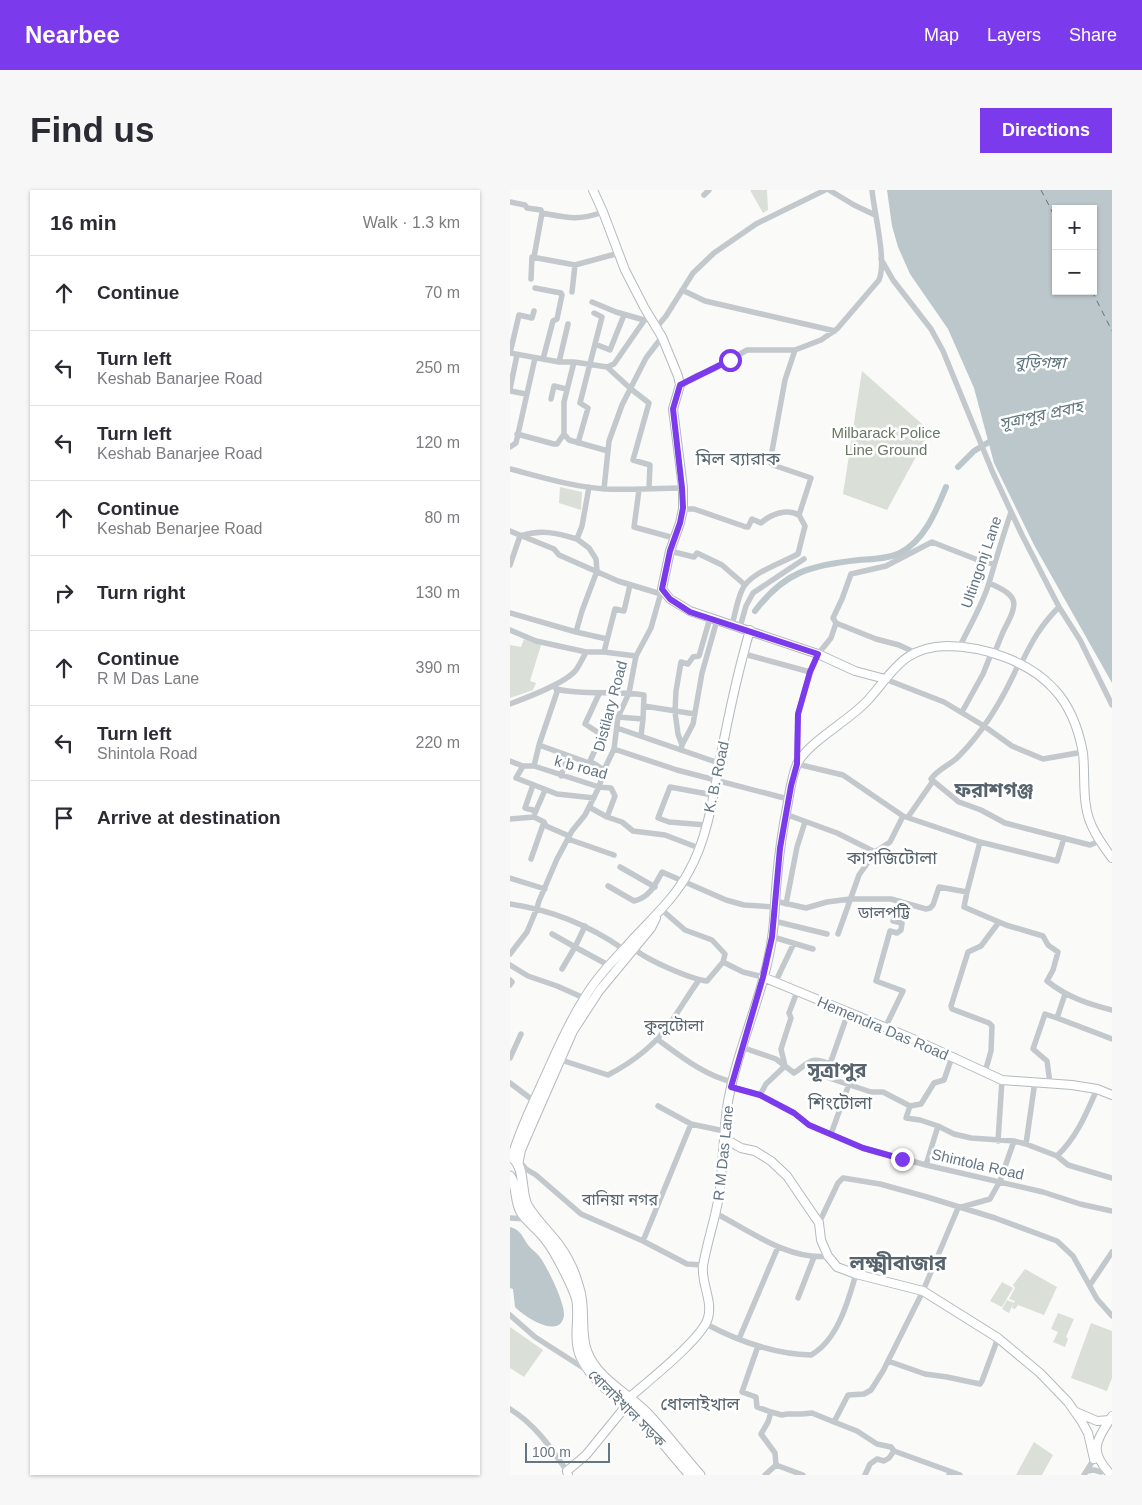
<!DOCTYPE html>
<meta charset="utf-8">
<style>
body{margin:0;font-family:Helvetica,"Noto Sans Bengali",sans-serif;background:#f7f7f7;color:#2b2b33}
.controls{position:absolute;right:15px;top:15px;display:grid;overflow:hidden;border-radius:0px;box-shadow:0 1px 4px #0004}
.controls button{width:45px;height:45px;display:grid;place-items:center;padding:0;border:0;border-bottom:1px solid #e1e1e2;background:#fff;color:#2b2b33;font:25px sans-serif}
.scale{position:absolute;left:15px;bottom:12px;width:85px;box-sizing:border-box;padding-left:5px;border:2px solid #657683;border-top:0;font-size:14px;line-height:18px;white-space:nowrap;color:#657683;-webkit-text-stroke:4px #fff;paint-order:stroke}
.stop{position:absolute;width:15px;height:15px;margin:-11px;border:4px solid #7c3aed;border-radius:50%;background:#fff}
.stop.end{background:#7c3aed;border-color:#fff;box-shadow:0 1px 5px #0008}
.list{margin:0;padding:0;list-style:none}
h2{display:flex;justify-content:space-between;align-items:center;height:65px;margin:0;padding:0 20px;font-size:21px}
h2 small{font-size:16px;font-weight:400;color:#7c7c81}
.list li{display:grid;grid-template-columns:32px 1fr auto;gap:15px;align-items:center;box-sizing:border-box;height:75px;padding:0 20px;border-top:1px solid #e1e1e2}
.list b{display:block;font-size:19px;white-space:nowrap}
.list p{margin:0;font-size:16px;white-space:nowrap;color:#7c7c81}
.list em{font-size:16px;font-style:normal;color:#7c7c81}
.icon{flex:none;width:28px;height:28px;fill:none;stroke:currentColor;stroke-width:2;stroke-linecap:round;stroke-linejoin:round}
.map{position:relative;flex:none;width:602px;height:1285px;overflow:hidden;border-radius:0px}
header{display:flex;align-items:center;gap:30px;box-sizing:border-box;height:70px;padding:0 25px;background:#7c3aed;color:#fff}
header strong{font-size:24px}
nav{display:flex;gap:28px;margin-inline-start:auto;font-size:18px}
.intro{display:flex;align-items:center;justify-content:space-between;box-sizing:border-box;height:120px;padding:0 30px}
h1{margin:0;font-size:35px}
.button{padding:12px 22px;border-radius:0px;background:#7c3aed;color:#fff;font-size:18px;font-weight:700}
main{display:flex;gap:30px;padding:0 30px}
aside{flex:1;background:#fff;border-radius:0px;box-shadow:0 1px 4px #0004}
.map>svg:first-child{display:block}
.green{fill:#dadfd7}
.water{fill:#bbc7cb;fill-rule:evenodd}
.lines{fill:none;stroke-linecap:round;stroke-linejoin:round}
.canal{stroke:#bbc7cb;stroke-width:6}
.ferry{stroke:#60757c;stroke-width:1;stroke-dasharray:6 5;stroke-linecap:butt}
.secondary-casing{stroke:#b3babf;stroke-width:10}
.primary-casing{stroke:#b5babe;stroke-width:11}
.street{stroke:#c3c8cc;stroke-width:5.5}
.secondary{stroke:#fff;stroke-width:8}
.primary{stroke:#fff;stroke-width:9}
.route{stroke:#7c3aed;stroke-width:6}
.labels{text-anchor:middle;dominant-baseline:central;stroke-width:5;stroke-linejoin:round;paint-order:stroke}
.park-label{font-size:15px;fill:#687a64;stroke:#fff}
.street-label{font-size:15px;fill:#657683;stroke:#fff}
.water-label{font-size:16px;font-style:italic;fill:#60757c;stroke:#fff}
.neighbourhood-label{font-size:16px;fill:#57646e;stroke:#fff}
.quarter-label{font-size:18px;fill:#57646e;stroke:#fff}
.district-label{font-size:20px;font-weight:bold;fill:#57646e;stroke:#fff}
</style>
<header>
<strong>Nearbee</strong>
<nav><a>Map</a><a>Layers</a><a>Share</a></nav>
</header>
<div class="intro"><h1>Find us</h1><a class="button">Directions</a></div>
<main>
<aside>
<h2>16 min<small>Walk · 1.3 km</small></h2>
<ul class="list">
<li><svg class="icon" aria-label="ahead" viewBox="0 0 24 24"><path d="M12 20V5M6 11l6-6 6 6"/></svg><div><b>Continue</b></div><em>70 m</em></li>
<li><svg class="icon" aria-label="left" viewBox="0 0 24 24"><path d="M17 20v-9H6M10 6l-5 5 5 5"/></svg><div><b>Turn left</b><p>Keshab Banarjee Road</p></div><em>250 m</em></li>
<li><svg class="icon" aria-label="left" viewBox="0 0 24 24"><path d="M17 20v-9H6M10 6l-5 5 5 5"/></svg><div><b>Turn left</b><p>Keshab Banarjee Road</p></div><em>120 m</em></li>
<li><svg class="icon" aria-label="ahead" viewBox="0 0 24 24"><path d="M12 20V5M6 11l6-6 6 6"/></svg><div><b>Continue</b><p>Keshab Benarjee Road</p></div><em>80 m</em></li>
<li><svg class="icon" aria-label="right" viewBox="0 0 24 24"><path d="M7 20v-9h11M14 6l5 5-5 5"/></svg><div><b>Turn right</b></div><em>130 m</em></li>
<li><svg class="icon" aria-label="ahead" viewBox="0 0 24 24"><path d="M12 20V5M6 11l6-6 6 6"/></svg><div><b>Continue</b><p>R M Das Lane</p></div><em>390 m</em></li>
<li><svg class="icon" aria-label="left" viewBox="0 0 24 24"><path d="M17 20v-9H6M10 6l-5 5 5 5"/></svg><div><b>Turn left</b><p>Shintola Road</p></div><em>220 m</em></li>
<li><svg class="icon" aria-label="arrive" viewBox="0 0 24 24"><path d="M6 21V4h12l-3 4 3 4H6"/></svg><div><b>Arrive at destination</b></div></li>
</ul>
</aside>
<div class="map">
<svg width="602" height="1285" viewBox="0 0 602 1285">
<rect width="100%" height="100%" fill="#fafaf8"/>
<path class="green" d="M240,0H257L258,20L253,23Z
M352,181L420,241L377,320L333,304Z
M50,297L72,302L71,320L49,313Z
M14,449L31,455L20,491L26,493L23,500L0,508V455L11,457Z
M515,1079L547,1097L534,1125L508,1115L505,1119L502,1118L503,1114L499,1123L492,1119L497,1110L504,1113L505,1111L499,1109L505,1098L503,1095Z
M492,1092L503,1098L492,1117L480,1111Z
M548,1123L564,1129L556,1147L558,1149L555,1157L543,1152L548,1142L541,1139Z
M581,1133L602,1141V1188L597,1201L561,1188Z
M0,1137L33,1160L14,1187L0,1178Z
M524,1252L543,1265L532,1285H506Z"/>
<path class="water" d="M377,0H602V493L524,355L484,273L464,198L438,139L400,84L388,57L382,36ZM546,19H583V101H546Z
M0,1037C11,1040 12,1046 18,1055C21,1059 26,1062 29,1066C37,1076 55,1113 54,1125C51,1151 13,1126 5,1117L3,1099L0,1098Z"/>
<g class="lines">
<path class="canal" d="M448,277L464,261L484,249
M245,421C275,381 302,375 349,370C361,369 379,369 390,363C415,350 426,321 436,297"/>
<path class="ferry" d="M531,0L546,29
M582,101L602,141"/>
<defs>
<path id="secondary" d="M83,0L93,22L115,80L134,117L152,147L168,186L170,195L163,219L173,298V319L170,333L160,361L152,399L160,409L180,421L308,464L345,481L375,489
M253,787L401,848L492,890L562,895L587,899L602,905
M214,948L231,958L245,961L261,971L277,986L309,1033L311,1050L314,1057L318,1066L327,1077L346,1084L413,1101L488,1148L530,1183L558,1212L572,1232L578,1243L584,1269
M2,967C9,941 21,918 32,893C45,865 57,835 74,809C84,791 100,774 114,759C136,733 163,712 179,681C198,648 204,602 211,565C219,523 228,481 240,440
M8,975L11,960L21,937L63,841L89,801L141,738L146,728
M120,1207C137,1192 193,1148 198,1128C203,1111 191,1093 193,1076C197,1052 205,1030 209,1006C213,977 213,948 217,918C226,858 256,802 263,741C265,724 265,706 267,688C269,663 273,637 278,612C280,600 282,584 288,572C300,551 340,530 358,510C384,481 393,457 437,456C474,456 520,472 544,499C560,516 569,541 573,563C575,580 573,599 576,616C578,635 591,653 602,668
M566,1222L587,1231L600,1230
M58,1285L57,1281L76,1265L116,1216
M601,1285C578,1260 586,1252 602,1226"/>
<path id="primary" d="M0,966C16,975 10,1000 17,1015C25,1029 38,1041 48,1054C57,1066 65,1083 69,1098C76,1119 69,1142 77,1162C87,1189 119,1204 138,1224C156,1243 172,1265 190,1285
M0,986C8,996 4,1010 11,1022C17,1032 29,1040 36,1050C45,1061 64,1098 67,1111C70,1132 62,1152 73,1171C85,1194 108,1207 127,1225C146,1243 162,1265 180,1285"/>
</defs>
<use href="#secondary" class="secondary-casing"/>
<use href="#primary" class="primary-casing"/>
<path class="street" d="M319,0L344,15L365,25
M194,5L199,0
M0,12L15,15L17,18L31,20L32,23C58,28 68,31 93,22
M24,67L32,23
M371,69L383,90L421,139L433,161L483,283L512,345L549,417L570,450L602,515
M21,89L22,67L65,75L109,63
M25,98L51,103L52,105L47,129L43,131L33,169
M172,100L195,111L325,141
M62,102L65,75
M82,112L106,122L134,130
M24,121L22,128L9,125L0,163L49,172H64L97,177L104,174L138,125
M84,123L92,127L85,154L100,160L114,125
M146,138L156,126L183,83L204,63L246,34L315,0
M49,172L58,134
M64,172L54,212V244L59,250L98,261
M97,177L121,199L139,213L123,270L140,275L139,298
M170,195L188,185L202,180L237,160H285L311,150L327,139L369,90C377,71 364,22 362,0
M0,199L7,165
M0,201L16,204
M41,209L44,196L56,199
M7,244L44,254H47L54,244
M68,253L78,218L70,213L85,154
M0,257L6,253L25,168
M0,279C31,287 63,297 95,299C122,300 146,298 173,298
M94,299L99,251L112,215L136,168L152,147
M129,300L124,337L164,348
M173,319H184L236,337H238L242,329L251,333C261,324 277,318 289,325
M0,341L44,359L49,365L108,391L151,404
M67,349L79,358L86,369L87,381L72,421L66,442L97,449
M160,361L184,367L187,363L212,375L235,395
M484,374L468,370L422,352L376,376L341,384L332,409L323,428L326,433L321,448L308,464L300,482L288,524L287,574L333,585L393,626L470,652L547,671L554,648
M0,375L10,346C31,339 47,343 67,349L72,336L79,297
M479,393C511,407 508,413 493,442C490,449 487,457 484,464
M0,423L66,442
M326,433L366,449L389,455L404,462
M222,435C225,424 227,411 232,400C239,383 272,373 288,364L295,336L289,325L301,288L263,275L260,272L275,190L285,160
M230,437L236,416L243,403L294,369
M0,440L26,451L76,462
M450,456C460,435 472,416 479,393C486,369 493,346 501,322
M94,462L105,419L114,421L120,395
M234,464L300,482
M509,473C494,507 475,540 448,567C440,575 428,579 421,589L449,612L471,620L495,633L580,655L590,651
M511,474C522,451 531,435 549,417
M375,489L434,512L474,536L502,556L533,569L573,562
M46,499C75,506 105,500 134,505L133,529
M48,499L29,555L24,576H13L6,588L47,604L84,608
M0,514C16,508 57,492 66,480C70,474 73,468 76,462H94L126,466
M134,516L185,524
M452,522L473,484L481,464
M108,527L133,529L131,546
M107,538L209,573
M29,555L79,573L80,571L94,580
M172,555L183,534L192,483L207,430
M104,559L167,580L278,609
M171,559L172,555L168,544L165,522L166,501L171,472L178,474L183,467L189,466L200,428
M0,571L13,576
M80,571L92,545L75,534L89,504
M24,576L89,597L101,598L105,606L97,627L112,632L123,641L155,645L189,658
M51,586L58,566
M23,595L15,618L26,621
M79,617L97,627
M25,623L35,600
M275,624L327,643L365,662
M398,627L423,591
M0,629L24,627L34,632L36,636L59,646
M196,635L159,632L148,628L160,597L203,605
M58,649L104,665
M21,669L34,632
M110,677L145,697
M0,688L35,699
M98,696L124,711C140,707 145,695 152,682L216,710L234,715L265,717
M457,702L470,652
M265,711L296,718L317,712L340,709H381L416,719L420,718L423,715L429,697L457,702L454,717L496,735L533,746L538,755L548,762L543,780L537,791C557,807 578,814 602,820
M0,714C41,720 79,735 113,759
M276,714L287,657L295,632
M264,731L317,744
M42,744L65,757L75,736
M328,744L349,685L365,662L380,652L393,626
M263,747L303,759
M122,757C134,769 180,789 197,791L213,772L215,764L202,750L175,740L152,720
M0,764L17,742L27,718L29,711L47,669L62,641L75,625L89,597L94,580L104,559L108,527L119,503L126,466L141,438L152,399
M213,772L233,782L253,787
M0,775L18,786L47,796L74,808
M52,779L65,757L100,776
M0,790L2,792L0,795
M265,793L284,753
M338,823L320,874L319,888L361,902H373L400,916
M547,828L602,849
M375,838L393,801L366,791L380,741L387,743L391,740L392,733L383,731L390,711
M147,849C169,865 195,886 223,892
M233,854L234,858L266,869L284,883C300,872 300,866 320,874
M0,868L11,844
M51,870L98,885C121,873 142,858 158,836C169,821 178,805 189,790
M475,882L481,861L482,836L479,833L442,819L441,816L458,762L471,756L489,732
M0,893L24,911
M540,893L537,871L523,859L535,824L547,828L555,804
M221,897L250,905L284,923L299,935L353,958L416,975L533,1002L570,1014L602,1021
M250,905L256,894L275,876L271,859L281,828L279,823L287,802
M148,916L181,934L214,941
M400,916L396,928L410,930L428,936L444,944L461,948L504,951L516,954L547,966L558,975L602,988
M400,916L411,914L424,893L434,890L442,867
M321,944L339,894
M488,951L492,890
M516,954L525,891
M547,966C567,947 576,924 587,899
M9,971L16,979L26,985L71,1024L133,1051L177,1074L193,1075
M416,975L428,936
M205,1023C239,1040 279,1071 318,1066
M0,1028L17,1029
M309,1033L328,993L333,988L370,994L417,1007L485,1028L547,1051L563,1066L587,1109L602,1126
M133,1051L181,934
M580,1095L602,1062
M288,1108L304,1067
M0,1125L25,1147L75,1179
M196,1134C228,1151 264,1164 301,1165C328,1150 338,1111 346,1084
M229,1149L268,1057
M248,1156L232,1202L246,1207L247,1217L261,1222L258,1232L251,1244L265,1263L266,1275L293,1285
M378,1171L415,1184L437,1187L470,1194L472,1191L488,1148
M0,1219C25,1234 41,1258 57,1281
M261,1222L272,1225L277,1224H292L302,1223L324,1232L338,1205L354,1204L361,1200L373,1181L413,1101L448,1018L480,1009L490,991L504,951
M324,1232L347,1241L367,1254L381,1257L384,1261
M577,1281L584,1280L591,1282
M255,1285L266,1275
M355,1285L360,1274L367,1269L374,1271L379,1268L384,1261L442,1282
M439,1285L442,1282L450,1285
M574,1285L584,1269"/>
<use href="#secondary" class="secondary"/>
<use href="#primary" class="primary"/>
</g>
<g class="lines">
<path class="route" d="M220,170L170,195L163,219L172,298L173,318L170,333L160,361L152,399L160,409L180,422L308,464L300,482L288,524L287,574L281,596L270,658L262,747L253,787L221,897L250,905L284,923L299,935L353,958L392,969"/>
</g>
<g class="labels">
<g class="park-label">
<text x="376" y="242">Milbarack Police<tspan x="376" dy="17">Line Ground</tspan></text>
</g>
<g class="street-label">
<text transform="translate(471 372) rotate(-71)">Ultingonj Lane</text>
<text transform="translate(100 516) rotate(-75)">Distilary Road</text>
<text transform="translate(71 577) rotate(15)">k b road</text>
<text transform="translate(206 587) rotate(-78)">K. B. Road</text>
<text transform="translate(373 838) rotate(23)">Hemendra Das Road</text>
<text transform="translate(213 963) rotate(-84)">R M Das Lane</text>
<text transform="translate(468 974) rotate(13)">Shintola Road</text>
<text transform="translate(117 1218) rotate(45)">ধোলাইখাল সড়ক</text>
</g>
<g class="water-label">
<text x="530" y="172">বুড়িগঙ্গা</text>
<text transform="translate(531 225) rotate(-12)">সূত্রাপুর প্রবাহ</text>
</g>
<g class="neighbourhood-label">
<text x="374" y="722">ডালপট্টি</text>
<text x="164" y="835">কুলুটোলা</text>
<text x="110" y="1009">বানিয়া নগর</text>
</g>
<g class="quarter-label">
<text x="228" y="269">মিল ব্যারাক</text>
<text x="382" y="668">কাগজিটোলা</text>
<text x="330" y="913">শিংটোলা</text>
<text x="190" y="1214">ধোলাইখাল</text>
</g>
<g class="district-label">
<text x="484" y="600">ফরাশগঞ্জ</text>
<text x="327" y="880">সূত্রাপুর</text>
<text x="388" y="1073">লক্ষ্মীবাজার</text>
</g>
</g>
</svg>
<div class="controls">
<button>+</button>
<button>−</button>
</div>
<div class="scale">100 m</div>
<div class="stop" style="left:220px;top:170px"></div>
<div class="stop end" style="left:392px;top:969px"></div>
</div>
</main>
